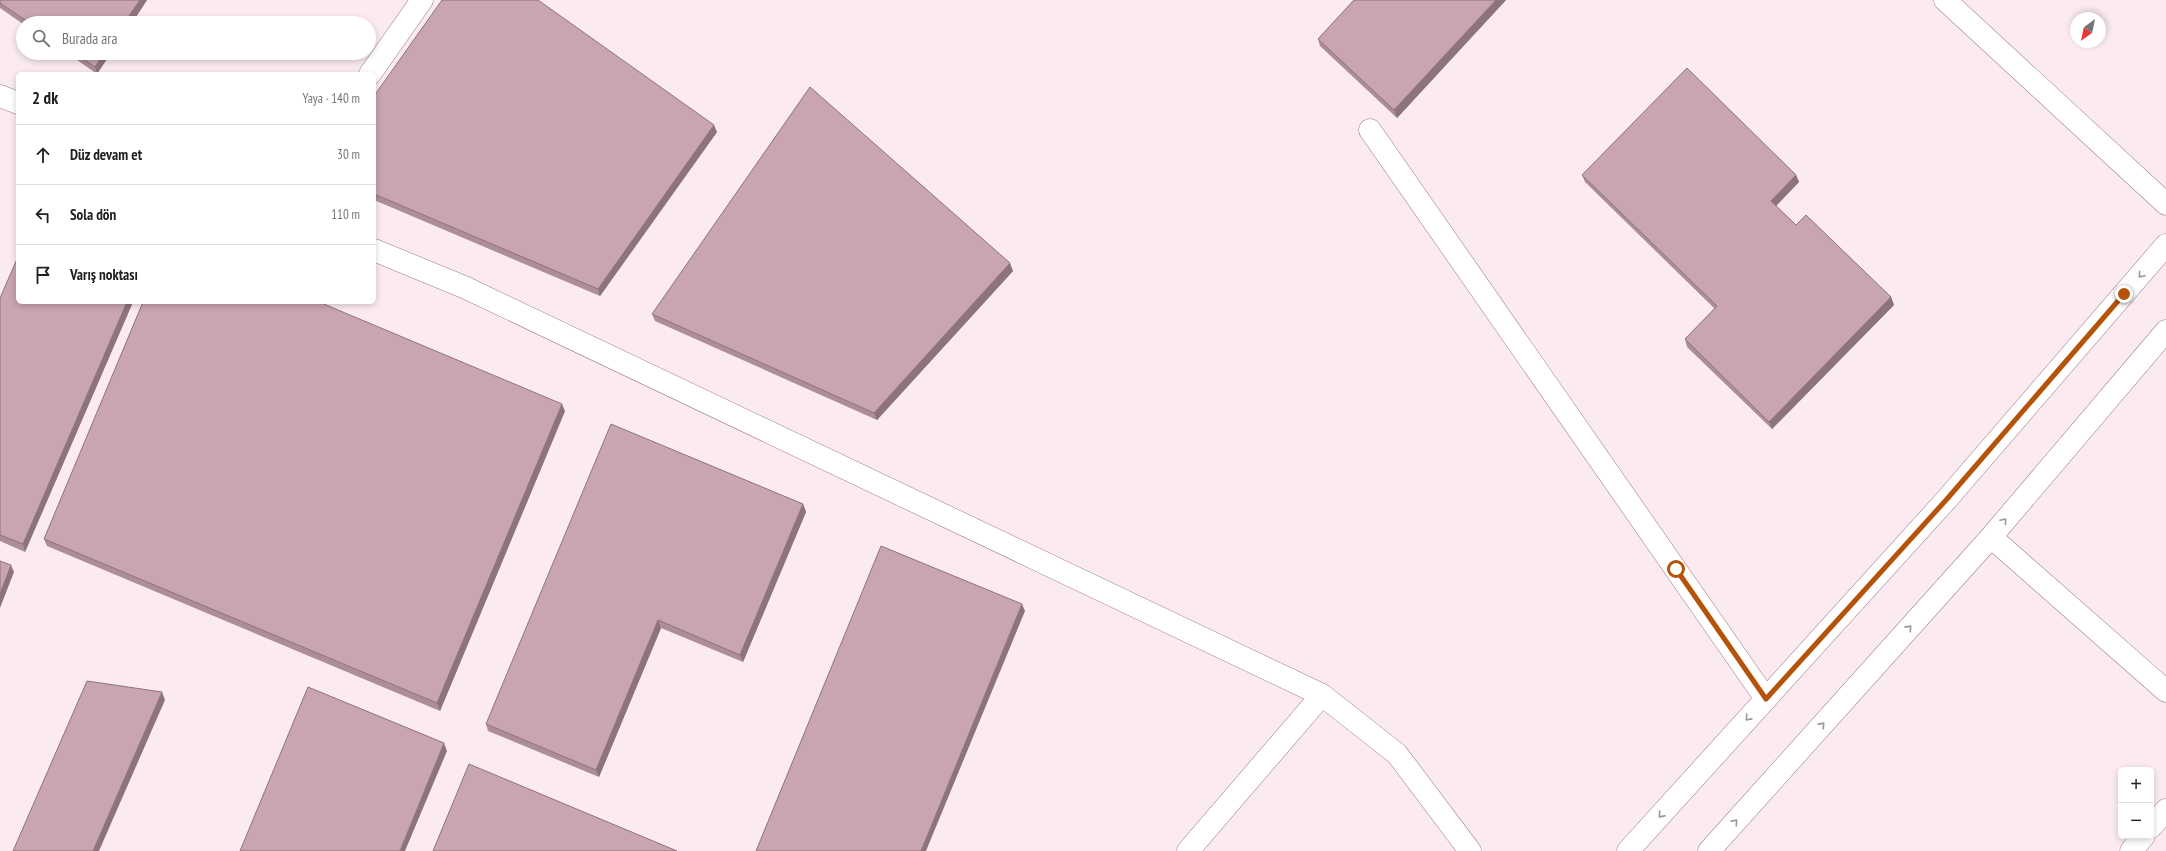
<!DOCTYPE html>
<html lang="tr">
<meta charset="utf-8">
<style>
body{margin:0;font-family:"PT Sans Narrow",sans-serif;background:#f6f6f6;color:#202124}
.controls{position:absolute;right:12px;bottom:12px;display:grid;overflow:hidden;border-radius:6px;box-shadow:0 2px 6px #0003}
.controls button{width:36px;height:36px;display:grid;place-items:center;padding:0;border:0;border-bottom:1px solid #e0e0e0;background:#fff;color:#202124;font:20px sans-serif}
.compass{position:absolute;left:2070px;top:12px;width:36px;height:36px;border-radius:50%;background:#fff;box-shadow:0 2px 6px #0003;rotate:213deg}
.stop{position:absolute;width:12px;height:12px;margin:-9px;border:3px solid #b45309;border-radius:50%;background:#fff}
.stop.end{background:#b45309;border-color:#fff;box-shadow:0 1px 4px #0008}
.list{margin:0;padding:0;list-style:none}
h2{display:flex;justify-content:space-between;align-items:center;height:52px;margin:0;padding:0 16px;font-size:17px}
h2 small{font-size:13px;font-weight:400;color:#757577}
.list li{display:grid;grid-template-columns:26px 1fr auto;gap:12px;align-items:center;box-sizing:border-box;height:60px;padding:0 16px;border-top:1px solid #e0e0e0}
.list b{display:block;font-size:15px;white-space:nowrap}
.list em{font-size:13px;font-style:normal;color:#757577}
.icon{flex:none;width:22px;height:22px;fill:none;stroke:currentColor;stroke-width:2;stroke-linecap:round;stroke-linejoin:round}
.map{position:relative;flex:none;width:2166px;height:851px;overflow:hidden}
.search{position:absolute;background:#fff;box-shadow:0 2px 6px #0003;left:16px;top:16px;width:360px;height:44px;display:flex;align-items:center;gap:10px;box-sizing:border-box;padding:0 14px;border-radius:22px;color:#757577;font-size:15px}
.panel{position:absolute;background:#fff;box-shadow:0 2px 6px #0003;left:16px;top:72px;width:360px;height:232px;border-radius:6px}
.map>svg:first-child{display:block}
.lines{fill:none;stroke-linecap:round;stroke-linejoin:round}
.minor-casing{stroke:#9e7b89;stroke-width:23}
.minor{stroke:#fff;stroke-width:22}
.wall{fill:#ad8d99}
.shaded-wall{fill:#8d737d}
.building{fill:#c9a4b2;stroke:#8d737d}
.oneway{stroke:#9e979a}
.route{stroke:#b45309;stroke-width:5}
</style>
<div class="map">
<svg width="2166" height="851" viewBox="0 0 2166 851">
<rect width="100%" height="100%" fill="#fbebf0"/>
<g class="lines">
<defs>
<path id="minor" d="M1945,0L2166,204
M370,74L422,0
M0,96L18,103
M1370,130L1766,699
M374,250L464,287L1322,695L1397,754L1470,851
M1991,537L2166,691
M2151,827L2166,810
M1188,851L1322,695
M1628,851L1947,499L2166,245
M1709,851L1991,537L2166,331
M2131,851L2144,836"/>
</defs>
<use href="#minor" class="minor-casing"/>
<use href="#minor" class="minor"/>
</g>
<path class="wall" d="M0,0H147L132,23H23V24L0,8Z
M1354,0H1506L1397,118L1320,46L1318,39Z
M67,53H111L97,74Z
M374,96L717,132L600,296L374,200Z
M1582,175H1796L1799,182L1776,206L1796,225L1891,297L1894,305L1772,429L1687,347L1685,339L1715,309L1585,182Z
M1013,271L877,420L655,321L652,314Z
M0,298L18,302H133L25,552L0,541Z
M565,411L440,711L47,546L44,539Z
M803,504L806,512L743,662L661,628L599,777L488,731L486,724Z"/>
<path class="shaded-wall" d="M140,0H147L132,23H124Z
M1496,0H1506L1397,118L1394,110Z
M104,53H111L97,74L95,67Z
M714,125L717,132L600,296L598,289Z
M1796,175L1799,182L1774,208L1771,201Z
M1010,263L1013,271L877,420L874,413Z
M1891,297L1894,305L1772,429L1769,422Z
M127,302H133L25,552L23,544Z
M562,404L565,411L440,711L437,703Z
M803,504L806,512L743,662L740,655Z
M11,565L14,572L0,608V594Z
M1022,604L1025,611L926,851H921Z
M658,620L661,628L599,777L596,770Z
M162,692L165,700L99,851H93Z
M444,743L447,751L405,851H400Z"/>
<path class="building" d="M0,0H140L124,23H30L0,3Z
M442,0H538L714,125L598,289L374,194V96Z
M1354,0H1496L1394,110L1318,39Z
M75,53H104L95,67Z
M1687,68L1796,175L1771,201L1796,225L1806,215L1891,297L1769,422L1685,339L1717,306L1582,175Z
M810,87L1010,263L874,413L652,314Z
M18,257V302H127L23,544L0,535V298Z
M143,302H319L562,404L437,703L44,539Z
M611,424L803,504L740,655L658,620L596,770L486,724Z
M881,546L1022,604L921,851H756Z
M0,561L11,565L0,594Z
M87,681L162,692L93,851H13Z
M308,687L444,743L400,851H240Z
M469,764L677,851H433Z"/>
<defs><path id="oneway-chevron" d="M-2-3.5L2.5 0L-2 3.5" fill="none" stroke-width="1.6" stroke-linecap="round" stroke-linejoin="round"/></defs>
<g class="oneway">
<use href="#oneway-chevron" transform="translate(2141 275) rotate(131)"/>
<use href="#oneway-chevron" transform="translate(2004 521) rotate(-50)"/>
<use href="#oneway-chevron" transform="translate(1909 628) rotate(-48)"/>
<use href="#oneway-chevron" transform="translate(1748 718) rotate(132)"/>
<use href="#oneway-chevron" transform="translate(1822 725) rotate(-48)"/>
<use href="#oneway-chevron" transform="translate(1661 815) rotate(132)"/>
<use href="#oneway-chevron" transform="translate(1735 822) rotate(-48)"/>
</g>
<g class="lines">
<path class="route" d="M1676,569L1766,699L1947,499L2124,294"/>
</g>
</svg>
<div class="controls">
<button>+</button>
<button>−</button>
</div>
<svg class="compass" viewBox="-18 -18 36 36"><path d="M0-13l5 13h-10z" fill="#e53935"/><path d="M0 13l5-13h-10z" fill="#757577"/></svg>
<div class="stop" style="left:1676px;top:569px"></div>
<div class="stop end" style="left:2124px;top:294px"></div>
<div class="search"><svg class="icon" aria-label="search" viewBox="0 0 24 24"><circle cx="10" cy="10" r="6"/><path d="M15 15l6 6"/></svg>Burada ara</div>
<section class="panel">
<h2>2 dk<small>Yaya · 140 m</small></h2>
<ul class="list">
<li><svg class="icon" aria-label="ahead" viewBox="0 0 24 24"><path d="M12 20V5M6 11l6-6 6 6"/></svg><div><b>Düz devam et</b></div><em>30 m</em></li>
<li><svg class="icon" aria-label="left" viewBox="0 0 24 24"><path d="M17 20v-9H6M10 6l-5 5 5 5"/></svg><div><b>Sola dön</b></div><em>110 m</em></li>
<li><svg class="icon" aria-label="arrive" viewBox="0 0 24 24"><path d="M6 21V4h12l-3 4 3 4H6"/></svg><div><b>Varış noktası</b></div></li>
</ul>
</section>
</div>
